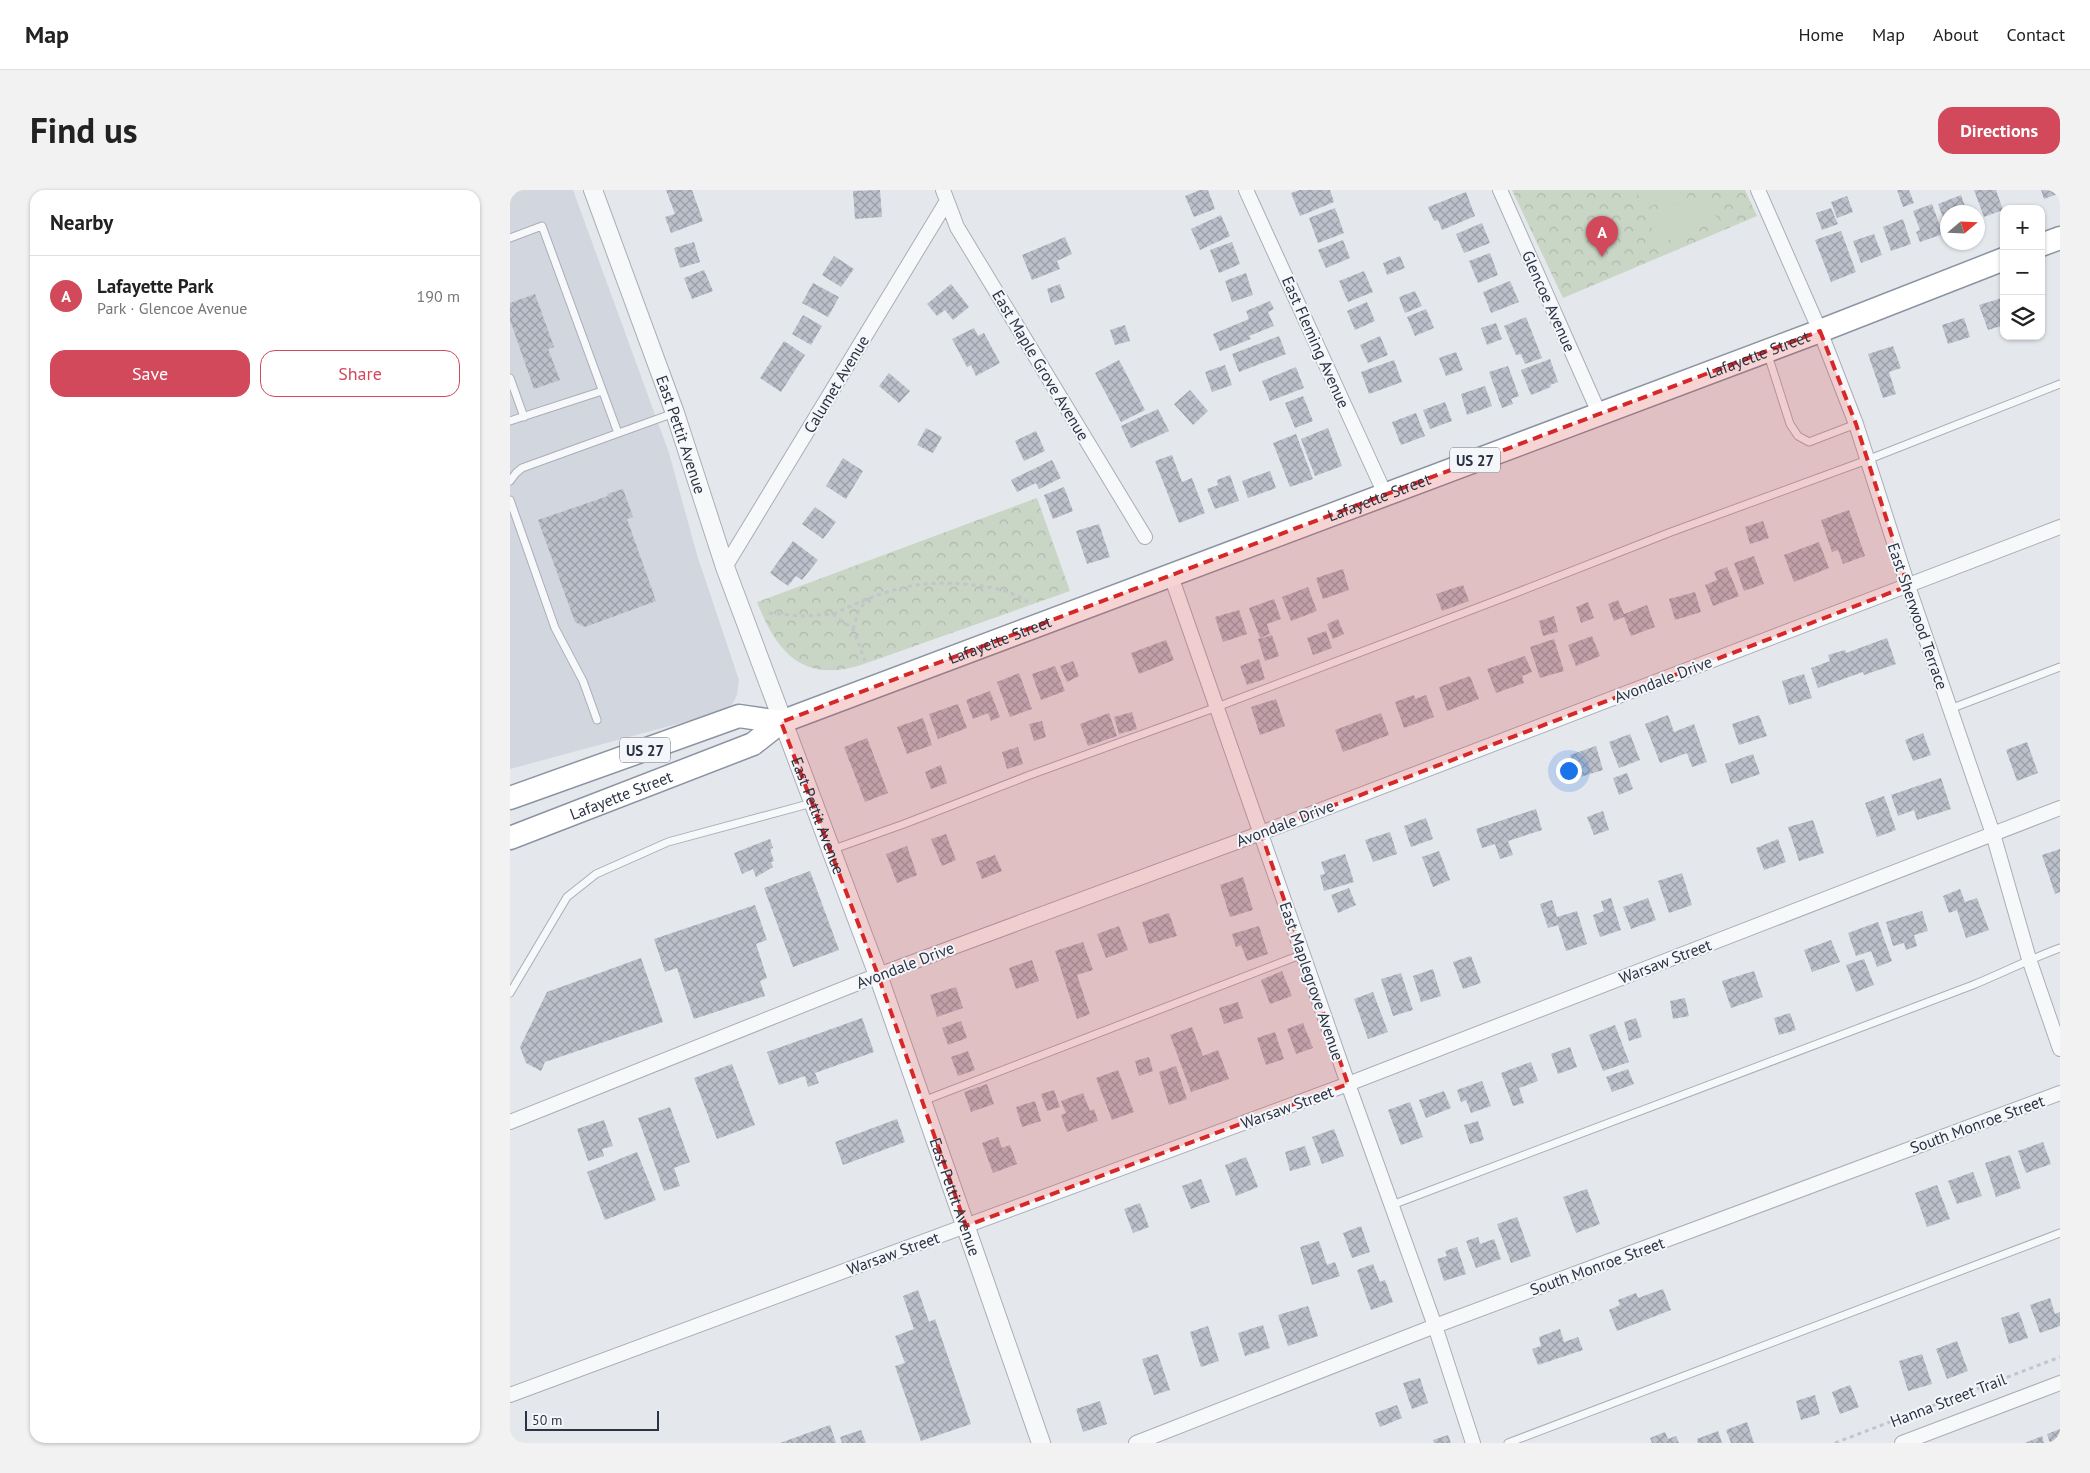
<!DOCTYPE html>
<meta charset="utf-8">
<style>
body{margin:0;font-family:"PT Sans",sans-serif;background:#f2f2f2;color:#222}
.controls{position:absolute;right:15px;top:15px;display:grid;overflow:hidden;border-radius:10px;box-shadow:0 1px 4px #0004}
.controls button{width:45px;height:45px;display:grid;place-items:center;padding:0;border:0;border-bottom:1px solid #e0e0e0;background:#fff;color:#222;font:25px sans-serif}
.compass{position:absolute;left:1430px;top:15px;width:45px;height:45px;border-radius:50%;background:#fff;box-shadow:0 1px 4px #0004;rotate:71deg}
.scale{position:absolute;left:15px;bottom:12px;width:134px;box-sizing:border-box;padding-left:5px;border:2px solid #2b3445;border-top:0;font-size:14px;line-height:18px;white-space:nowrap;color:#2b3445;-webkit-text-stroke:4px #f4f6f9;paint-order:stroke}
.you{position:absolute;left:1058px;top:580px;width:18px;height:18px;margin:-12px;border:4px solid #fff;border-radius:50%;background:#1a73e8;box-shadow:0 0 0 8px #1a73e833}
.badge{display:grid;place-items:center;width:32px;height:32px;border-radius:50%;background:#d1495b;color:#fff;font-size:16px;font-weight:700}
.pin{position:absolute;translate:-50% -41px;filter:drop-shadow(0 1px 2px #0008)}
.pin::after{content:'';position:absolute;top:26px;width:18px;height:15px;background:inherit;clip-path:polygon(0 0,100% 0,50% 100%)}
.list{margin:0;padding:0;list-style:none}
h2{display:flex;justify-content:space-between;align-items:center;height:65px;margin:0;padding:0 20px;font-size:21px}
h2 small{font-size:16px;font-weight:400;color:#767676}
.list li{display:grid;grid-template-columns:32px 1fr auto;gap:15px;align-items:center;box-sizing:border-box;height:80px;padding:0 20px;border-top:1px solid #e0e0e0}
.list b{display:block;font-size:19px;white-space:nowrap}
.list p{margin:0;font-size:16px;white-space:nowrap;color:#767676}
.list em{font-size:16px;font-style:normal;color:#767676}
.actions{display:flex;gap:10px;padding:15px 20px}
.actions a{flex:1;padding:11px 0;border:1px solid #d1495b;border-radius:15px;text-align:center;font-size:18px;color:#d1495b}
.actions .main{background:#d1495b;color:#fff}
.icon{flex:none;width:28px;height:28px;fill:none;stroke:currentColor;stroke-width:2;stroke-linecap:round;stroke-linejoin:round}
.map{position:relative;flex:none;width:1550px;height:1253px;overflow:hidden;border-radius:15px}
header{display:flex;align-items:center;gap:30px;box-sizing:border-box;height:70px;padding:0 25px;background:#fff;border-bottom:1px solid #e0e0e0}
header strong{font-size:24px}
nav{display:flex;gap:28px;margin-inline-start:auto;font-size:18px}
.intro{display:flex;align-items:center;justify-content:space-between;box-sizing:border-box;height:120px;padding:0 30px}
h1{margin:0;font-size:35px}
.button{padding:12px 22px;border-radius:15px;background:#d1495b;color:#fff;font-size:18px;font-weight:700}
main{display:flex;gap:30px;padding:0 30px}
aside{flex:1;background:#fff;border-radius:15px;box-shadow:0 1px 4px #0004}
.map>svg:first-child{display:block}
.built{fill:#d2d6de}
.park{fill:url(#park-crowns)}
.garden{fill:#c9d6c5}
.building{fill:url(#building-cross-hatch)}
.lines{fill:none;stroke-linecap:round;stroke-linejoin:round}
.service-casing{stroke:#a9aeb7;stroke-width:9}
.minor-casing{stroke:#a9aeb7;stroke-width:16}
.tertiary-casing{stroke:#a9aeb7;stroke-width:20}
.trunk-casing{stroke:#8b94a3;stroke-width:25}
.path{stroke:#c2c5cb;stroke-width:3;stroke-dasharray:4 4;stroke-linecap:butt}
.service{stroke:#f7f8fa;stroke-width:7}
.minor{stroke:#f7f8fa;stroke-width:14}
.tertiary{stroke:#f7f8fa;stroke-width:18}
.trunk{stroke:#fff;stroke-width:22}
.marked{fill:#d62828;fill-opacity:0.2;stroke:#d62828;stroke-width:4;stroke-dasharray:10 6;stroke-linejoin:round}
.labels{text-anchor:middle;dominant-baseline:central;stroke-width:4;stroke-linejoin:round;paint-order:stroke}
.shield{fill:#f4f6f9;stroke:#676e7b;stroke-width:1}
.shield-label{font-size:15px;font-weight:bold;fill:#2b3445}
.street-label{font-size:16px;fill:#2b3445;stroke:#f4f6f9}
</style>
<header>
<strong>Map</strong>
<nav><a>Home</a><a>Map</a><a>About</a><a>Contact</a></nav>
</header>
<div class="intro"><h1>Find us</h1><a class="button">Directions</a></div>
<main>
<aside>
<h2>Nearby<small></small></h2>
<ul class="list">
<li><span class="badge">A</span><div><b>Lafayette Park</b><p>Park · Glencoe Avenue</p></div><em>190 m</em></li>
</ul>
<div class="actions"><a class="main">Save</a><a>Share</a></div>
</aside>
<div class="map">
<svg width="1550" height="1253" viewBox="0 0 1550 1253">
<defs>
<pattern id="park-crowns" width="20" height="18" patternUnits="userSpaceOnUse" patternTransform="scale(1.25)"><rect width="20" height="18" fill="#c9d6c5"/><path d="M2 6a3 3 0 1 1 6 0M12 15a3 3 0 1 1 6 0" fill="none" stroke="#adb8ab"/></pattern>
<pattern id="building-cross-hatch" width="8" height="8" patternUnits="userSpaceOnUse" patternTransform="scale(1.25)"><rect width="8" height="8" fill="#bbc0ca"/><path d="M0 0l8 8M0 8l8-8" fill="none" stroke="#989da6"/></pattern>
</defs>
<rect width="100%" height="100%" fill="#e4e7ec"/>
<path class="built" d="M0,0H63L159,263L187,365L229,490L227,505L223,513L215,521L0,579Z"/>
<path class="park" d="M1002,0H1235L1247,26L1053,108Z
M527,308L560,401L351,475C293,493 267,463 247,412Z"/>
<path class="garden" d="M1126,0H1180L1134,19Z
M1196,3L1207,29L1149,54L1137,27Z"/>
<path class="building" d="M156,0H182L193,31L161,43L155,27L165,24Z
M370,0L372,27L345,29L343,1Z
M690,0H698L705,19L684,27L675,6Z
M790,0H820L824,12L790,26L781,3Z
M1387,0H1399L1404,13L1393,17Z
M1464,0H1486L1493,20L1474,27Z
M1531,0H1550V3L1534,9Z
M956,2L965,26L932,40L928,30L924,31L918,17Z
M1451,5L1457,22H1438L1437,38L1428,14Z
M1337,6L1343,22L1327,28L1321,12Z
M1422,14L1433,44L1410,52L1406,42L1410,40L1403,21Z
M825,18L834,43L808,53L799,28Z
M1321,18L1328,34L1312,40L1306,23Z
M711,25L720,46L690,60L681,39Z
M1393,29L1401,54L1381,61L1373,37Z
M972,33L980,53L954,63L946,44Z
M1331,41L1346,82L1321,92L1305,50Z
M1364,44L1372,65L1351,73L1343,51Z
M555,47L562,64L547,71L550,79L522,90L512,65Z
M833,50L840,68L816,78L808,60Z
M184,52L190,72L170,78L164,58Z
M722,52L730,74L709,83L700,60Z
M980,63L988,85L968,93L959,71Z
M324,66L344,79L331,97L312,85Z
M890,66L895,78L877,85L873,73Z
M194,80L203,101L182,109L174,88Z
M854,81L863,102L838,112L829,91Z
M736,83L743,105L722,112L715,91Z
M1000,91L1009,112L981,123L973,102Z
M303,93L329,107L318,127L292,113Z
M441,94L459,117L443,130L435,120L427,126L417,114Z
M550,94L555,108L541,113L537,99Z
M905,101L912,116L895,123L889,107Z
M25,104L44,157L38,159L50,190L24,199L0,130V113Z
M1492,108L1494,135L1478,140L1469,115Z
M760,111L764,119L758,122L764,136L739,146L741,149L710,161L703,144L739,129L736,121Z
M857,112L865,131L845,140L837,121Z
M916,119L924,138L905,146L897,127Z
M293,125L312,136L301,155L282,144Z
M1016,127L1032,168L1015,174L1011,164L1006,165L994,136Z
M1454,128L1460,147L1438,154L1432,135Z
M986,133L992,149L977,155L971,138Z
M615,135L620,151L605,155L600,140Z
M464,138L468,146L474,143L490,173L466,186L461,175L457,177L442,149Z
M769,146L776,164L729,182L722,164Z
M870,146L878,165L858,173L850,155Z
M274,151L295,165L271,202L250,188Z
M1383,156L1391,178L1379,182L1386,204L1373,208L1358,164Z
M946,162L953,180L936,186L929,168Z
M1040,169L1048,192L1040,195L1041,197L1021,205L1011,180Z
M609,170L635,220L611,232L585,183Z
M884,170L892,192L859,204L851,182Z
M715,175L722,195L702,202L695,182Z
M998,176L1009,206L1001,209L1003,214L992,218L979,182Z
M786,177L794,198L760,211L752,191Z
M379,183L400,201L389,213L369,196Z
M975,196L982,216L957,225L951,204Z
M680,200L698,221L683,235L664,214Z
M793,206L803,231L785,238L775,213Z
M935,212L942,231L920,239L913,220Z
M648,219L659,241L621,258L611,236Z
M906,223L915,246L891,255L882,232Z
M416,238L432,247L423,263L407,255Z
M818,238L832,276L805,286L791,249Z
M526,241L535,261L514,271L505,251Z
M786,244L803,289L780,297L763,253Z
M662,265L672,292L682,288L695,323L669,333L645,271Z
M333,268L353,281L336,309L316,296Z
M542,270L551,288L529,299L526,293L507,302L501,290Z
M760,281L766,298L738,308L732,291Z
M720,285L729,311L705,319L697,299L708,295L707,290Z
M554,297L563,321L543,329L534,305Z
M113,299L123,327L117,329L146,411L75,437L65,432L28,330L98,306L97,304Z
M305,317L326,332L313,349L292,334Z
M1339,320L1355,366L1333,374L1328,360L1322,362L1311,330Z
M1253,331L1259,348L1240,354L1235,337Z
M589,334L600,367L577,374L566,341Z
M283,351L308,370L292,390L286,386L278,396L260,383Z
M1309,352L1319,378L1284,392L1274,365Z
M1244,366L1254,394L1234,401L1224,373Z
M1217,377L1229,406L1203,416L1195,395L1207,390L1204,382Z
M833,379L839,400L813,409L806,388Z
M953,395L959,411L932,421L926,404Z
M798,397L807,421L781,431L772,407Z
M1185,402L1191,422L1165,430L1159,409Z
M764,409L771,429L757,434L760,444L750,448L739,418Z
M1108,410L1114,424L1137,415L1145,437L1121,446L1114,427L1104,431L1098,414Z
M1078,412L1084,428L1071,433L1066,417Z
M729,420L737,444L713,452L705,427Z
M1044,426L1048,442L1033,446L1029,431Z
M828,429L834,444L823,449L817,434Z
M816,441L822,458L803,465L797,448Z
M762,445L769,466L755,471L748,449Z
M1082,446L1090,466L1066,476L1058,455Z
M1377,448L1386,474L1354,485L1353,482L1308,498L1301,478L1320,471L1318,465L1335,460L1336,463Z
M1044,449L1054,481L1030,488L1020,457Z
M656,450L664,470L629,484L621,463Z
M1015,466L1022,482L1012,486L1014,493L986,503L977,479Z
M749,469L755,489L737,495L730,476Z
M563,471L569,486L557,492L550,476Z
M545,476L555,501L531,510L522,484Z
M509,483L522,519L500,527L487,492Z
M1294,484L1302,508L1279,515L1272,491Z
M960,486L969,509L937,521L929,497Z
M480,501L490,527L481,531L478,523L463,529L456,510Z
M904,505L905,509L916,505L924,527L894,538L885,512Z
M766,509L775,536L750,545L741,517Z
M448,514L457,538L428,549L419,524Z
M622,522L627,539L609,544L604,527Z
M599,523L607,546L578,556L570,534Z
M871,523L879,545L833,562L825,540Z
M1158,525L1164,542L1184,534L1197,572L1182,577L1177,563L1150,573L1135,534Z
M1249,525L1257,546L1229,555L1222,534Z
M413,528L422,555L397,564L387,537Z
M532,531L536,547L524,551L519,534Z
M1413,543L1421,565L1403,571L1395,550Z
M1120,544L1130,570L1109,578L1099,552Z
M357,548L378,603L355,612L334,557Z
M1517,552L1528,583L1507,591L1496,560Z
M1086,556L1093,580L1067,588L1060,565Z
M508,557L513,574L497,579L492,562Z
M1243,564L1250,584L1221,594L1215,574Z
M431,575L437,593L421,599L415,582Z
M1117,583L1123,599L1109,605L1103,588Z
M1431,588L1441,619L1407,630L1404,620L1388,626L1381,605Z
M1374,606L1386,640L1367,647L1355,613Z
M1026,619L1032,640L998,651L1003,665L990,669L985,654L972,658L966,639Z
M1093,621L1099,640L1084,645L1077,627Z
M916,628L923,649L901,657L894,636Z
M1303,630L1314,663L1289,671L1278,637Z
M880,642L887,664L863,672L855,650Z
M436,644L446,670L432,676L421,649Z
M260,649L263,658L260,659L264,671L261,672L263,677L246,687L243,679L232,684L224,663Z
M1268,649L1276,672L1254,680L1246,658Z
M397,656L407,685L387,693L376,664Z
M1550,659V702L1545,704L1532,665Z
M929,661L940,690L923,697L912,667Z
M835,664L844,692L814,701L810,685L815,684L811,672Z
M485,665L492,681L472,689L466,672Z
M300,681L329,760L283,777L254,698Z
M1172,683L1182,715L1159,723L1148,691Z
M733,687L743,720L720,727L710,695Z
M839,698L846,715L828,723L821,705Z
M1450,699L1455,712L1467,708L1479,740L1456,748L1447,720L1439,723L1433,706Z
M1101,708L1111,740L1090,747L1083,725L1094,721L1091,711Z
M1138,708L1146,730L1121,739L1113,717Z
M1042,710L1047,727L1067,721L1077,754L1056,761L1048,735L1038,738L1030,714Z
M245,715L257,750L246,754L257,788L250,791L255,806L184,829L167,778L155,782L144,749Z
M1412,721L1418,741L1404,745L1407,756L1396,760L1394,753L1383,756L1376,732Z
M659,723L667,746L639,754L632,732Z
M1368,732L1382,771L1367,777L1361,761L1346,766L1338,743Z
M609,736L618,760L596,768L587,744Z
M749,736L758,764L737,771L731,755L726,757L722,744Z
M1321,750L1330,772L1302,782L1294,760Z
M573,752L583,780L567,785L580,824L567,829L545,761Z
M961,766L971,793L953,799L943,772Z
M131,768L153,832L35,872L31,881L16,873L10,857L37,802Z
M1354,769L1364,795L1346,802L1336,775Z
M522,770L529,791L506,799L499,778Z
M923,779L931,806L911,812L903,786Z
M772,781L782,806L760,814L751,790Z
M1244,781L1253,807L1221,818L1212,791Z
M891,783L903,820L883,826L871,789Z
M446,797L453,818L427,827L420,805Z
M863,802L878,842L858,849L844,809Z
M1175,808L1179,826L1163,829L1160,811Z
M728,812L733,828L714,834L709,818Z
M1280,823L1286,840L1269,845L1264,828Z
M352,828L364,862L305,883L309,893L298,897L295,886L269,895L257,862Z
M1126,828L1132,847L1119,851L1114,832Z
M451,831L457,848L438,855L432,838Z
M793,833L803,858L786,864L777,839Z
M1105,835L1119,872L1093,881L1079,845Z
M682,837L693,866L708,860L719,889L681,902L660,845Z
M765,842L774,869L756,875L747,848Z
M1060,857L1067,877L1048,884L1041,864Z
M458,861L465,880L448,886L441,867Z
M639,867L643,881L629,886L625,871Z
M1021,872L1028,891L1009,898L1014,913L1003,916L991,883Z
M222,874L245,935L207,949L184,888Z
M666,876L677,909L659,915L649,882Z
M1118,879L1124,894L1102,902L1096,887Z
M608,880L624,922L602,930L586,888Z
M972,891L981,916L961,923L956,910L951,912L947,900Z
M477,894L484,914L461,922L454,902Z
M544,900L550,917L537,921L531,904Z
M934,901L941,918L916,928L909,910Z
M573,903L580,921L584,919L588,931L557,942L551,925L556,923L551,911Z
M525,911L531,931L512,937L506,917Z
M900,912L913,947L891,955L878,920Z
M160,917L180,972L164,978L170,996L154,1001L128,928Z
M387,929L395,952L333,975L325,952Z
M94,930L103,956L92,959L94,966L78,971L67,939Z
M968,931L974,950L960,954L954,935Z
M824,939L834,966L812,974L802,947Z
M488,947L492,958L500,955L507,974L483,983L472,953Z
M1533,952L1541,974L1516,983L1508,961Z
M795,956L801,975L780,981L775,962Z
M127,962L146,1010L95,1030L77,982Z
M1500,965L1511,998L1486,1007L1475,973Z
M736,967L748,997L726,1006L715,975Z
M1463,982L1472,1006L1447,1014L1438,991Z
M691,989L700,1012L681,1019L672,996Z
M1427,995L1440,1029L1417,1037L1405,1003Z
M1077,999L1090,1034L1066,1043L1053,1007Z
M630,1013L639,1037L623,1043L614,1019Z
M1007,1027L1021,1066L1001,1073L987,1034Z
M851,1036L860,1062L842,1068L833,1043Z
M968,1047L970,1054L984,1049L991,1069L966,1078L956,1051Z
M809,1051L817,1075L825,1072L830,1086L802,1095L790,1057Z
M947,1057L956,1084L934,1091L927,1069L937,1066L935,1061Z
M863,1074L870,1092L875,1090L883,1112L861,1120L847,1080Z
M1153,1099L1161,1120L1107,1141L1099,1120L1110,1115L1108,1110L1126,1103L1128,1108Z
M408,1100L419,1132L425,1129L461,1234L411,1251L385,1176L395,1173L385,1146L404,1139L393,1106Z
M1540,1108L1545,1124L1550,1122V1136L1530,1143L1520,1115Z
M798,1116L808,1146L778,1156L768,1125Z
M1509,1122L1518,1148L1499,1154L1491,1128Z
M753,1135L760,1158L735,1166L728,1143Z
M698,1136L709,1171L691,1177L680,1142Z
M1050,1139L1054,1152L1068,1147L1073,1160L1028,1175L1022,1159L1031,1156L1029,1147Z
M1447,1151L1458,1181L1437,1189L1426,1159Z
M648,1164L660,1200L644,1205L632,1169Z
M1412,1164L1422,1194L1398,1201L1389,1171Z
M910,1188L918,1213L902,1219L893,1193Z
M1340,1195L1349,1217L1330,1224L1322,1202Z
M1305,1205L1310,1224L1291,1230L1286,1211Z
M590,1211L597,1234L573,1242L566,1219Z
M887,1215L892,1228L870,1237L865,1223Z
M1237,1232L1244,1253H1221L1216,1240Z
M320,1235L326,1253H270Z
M1550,1239V1253H1540L1537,1244Z
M351,1240L356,1253H332L330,1247Z
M1208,1241L1212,1253H1188L1187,1249Z
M1155,1242L1158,1249L1166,1246L1169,1253H1142L1140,1248Z
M938,1245L941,1253H924L923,1250Z
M1532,1246L1534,1253H1515Z"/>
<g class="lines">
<defs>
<path id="service" d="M0,48L32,36L108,243
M1258,165L1280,234L1288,246L1299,252L1346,234
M0,188L14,227
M0,231L92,201
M0,291L6,283L12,278L164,223
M0,310L45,438L73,491L87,530
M1440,519L1550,477
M321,660L394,634L520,585L707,517L998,406L1161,342L1357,270L1550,194
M0,803L57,707L86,684L158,652L302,613
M413,911L793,764
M882,1015L1463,795C1492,783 1520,769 1550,758
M998,1253L1550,1043"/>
<path id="minor" d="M433,0L447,37L635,347
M736,0L875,304
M990,0L1089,223
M1248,0L1310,141L1346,234L1398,396L1483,644L1519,769L1550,859
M215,377L437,11
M661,386L838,894L925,1136L963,1253
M0,932L368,785L751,643L1550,337
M0,1205L838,894L1550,618
M626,1253L925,1136L1550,903
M1392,1253L1550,1193"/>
<g id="tertiary">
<path id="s1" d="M83,0L165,223L215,377L368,785L531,1253"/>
</g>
<g id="trunk">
<path d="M1531,55L1550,48"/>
<path d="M0,608L229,526L271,532"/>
<path id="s2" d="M0,648L243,554L271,532L1310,141L1494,69"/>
</g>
</defs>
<use href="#service" class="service-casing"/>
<use href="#minor" class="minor-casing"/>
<use href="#tertiary" class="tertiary-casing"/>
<use href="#trunk" class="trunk-casing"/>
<path class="path" d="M259,423L290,426L323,424L343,439L355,471
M323,424C373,401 406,388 463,395C482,397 502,401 518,412
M343,439L349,419L360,408
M1325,1253L1550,1167"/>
<use href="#service" class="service"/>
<use href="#minor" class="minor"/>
<use href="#tertiary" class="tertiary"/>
<use href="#trunk" class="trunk"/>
</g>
<path class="marked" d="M1310,141L1346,234L1398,396L751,643L838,894L456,1036L368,785L271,532Z"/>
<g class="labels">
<g class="shield">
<rect x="940" y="257.5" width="50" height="25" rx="4"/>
<rect x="110" y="547.5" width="50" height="25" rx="4"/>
</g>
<g class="shield-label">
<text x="965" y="270">US 27</text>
<text x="135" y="560">US 27</text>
</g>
<g class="street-label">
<text transform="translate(1039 111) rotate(66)">Glencoe Avenue</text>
<text transform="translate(806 152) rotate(66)">East Fleming Avenue</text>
<text stroke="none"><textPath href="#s2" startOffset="1340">Lafayette Street</textPath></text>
<text transform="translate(531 175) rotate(59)">East Maple Grove Avenue</text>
<text transform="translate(326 194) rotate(-59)">Calumet Avenue</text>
<text stroke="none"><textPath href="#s1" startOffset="260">East Pettit Avenue</textPath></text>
<text stroke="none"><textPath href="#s2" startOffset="935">Lafayette Street</textPath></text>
<text transform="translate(1408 426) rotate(71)">East Sherwood Terrace</text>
<text stroke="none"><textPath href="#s2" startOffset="530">Lafayette Street</textPath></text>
<text transform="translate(1153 489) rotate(-21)">Avondale Drive</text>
<text stroke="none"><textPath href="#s2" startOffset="119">Lafayette Street</textPath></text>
<text stroke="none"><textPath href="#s1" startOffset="665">East Pettit Avenue</textPath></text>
<text transform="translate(775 633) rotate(-21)">Avondale Drive</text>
<text transform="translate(1155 771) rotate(-21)">Warsaw Street</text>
<text transform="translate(395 775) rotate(-21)">Avondale Drive</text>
<text transform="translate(802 791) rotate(71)">East Maplegrove Avenue</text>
<text transform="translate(777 917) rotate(-20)">Warsaw Street</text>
<text transform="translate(1467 934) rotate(-20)">South Monroe Street</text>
<text stroke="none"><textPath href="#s1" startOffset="1070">East Pettit Avenue</textPath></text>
<text transform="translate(383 1063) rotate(-20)">Warsaw Street</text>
<text transform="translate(1087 1076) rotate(-20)">South Monroe Street</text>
<text transform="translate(1438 1210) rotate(-21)">Hanna Street Trail</text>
</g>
</g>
</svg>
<div class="controls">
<button>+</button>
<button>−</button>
<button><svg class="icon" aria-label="layers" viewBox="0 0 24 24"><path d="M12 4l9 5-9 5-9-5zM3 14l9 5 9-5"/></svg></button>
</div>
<svg class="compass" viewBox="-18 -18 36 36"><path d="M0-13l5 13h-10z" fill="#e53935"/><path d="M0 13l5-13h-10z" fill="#767676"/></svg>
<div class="scale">50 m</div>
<div class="you"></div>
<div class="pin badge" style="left:1092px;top:67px">A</div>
</div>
</main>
